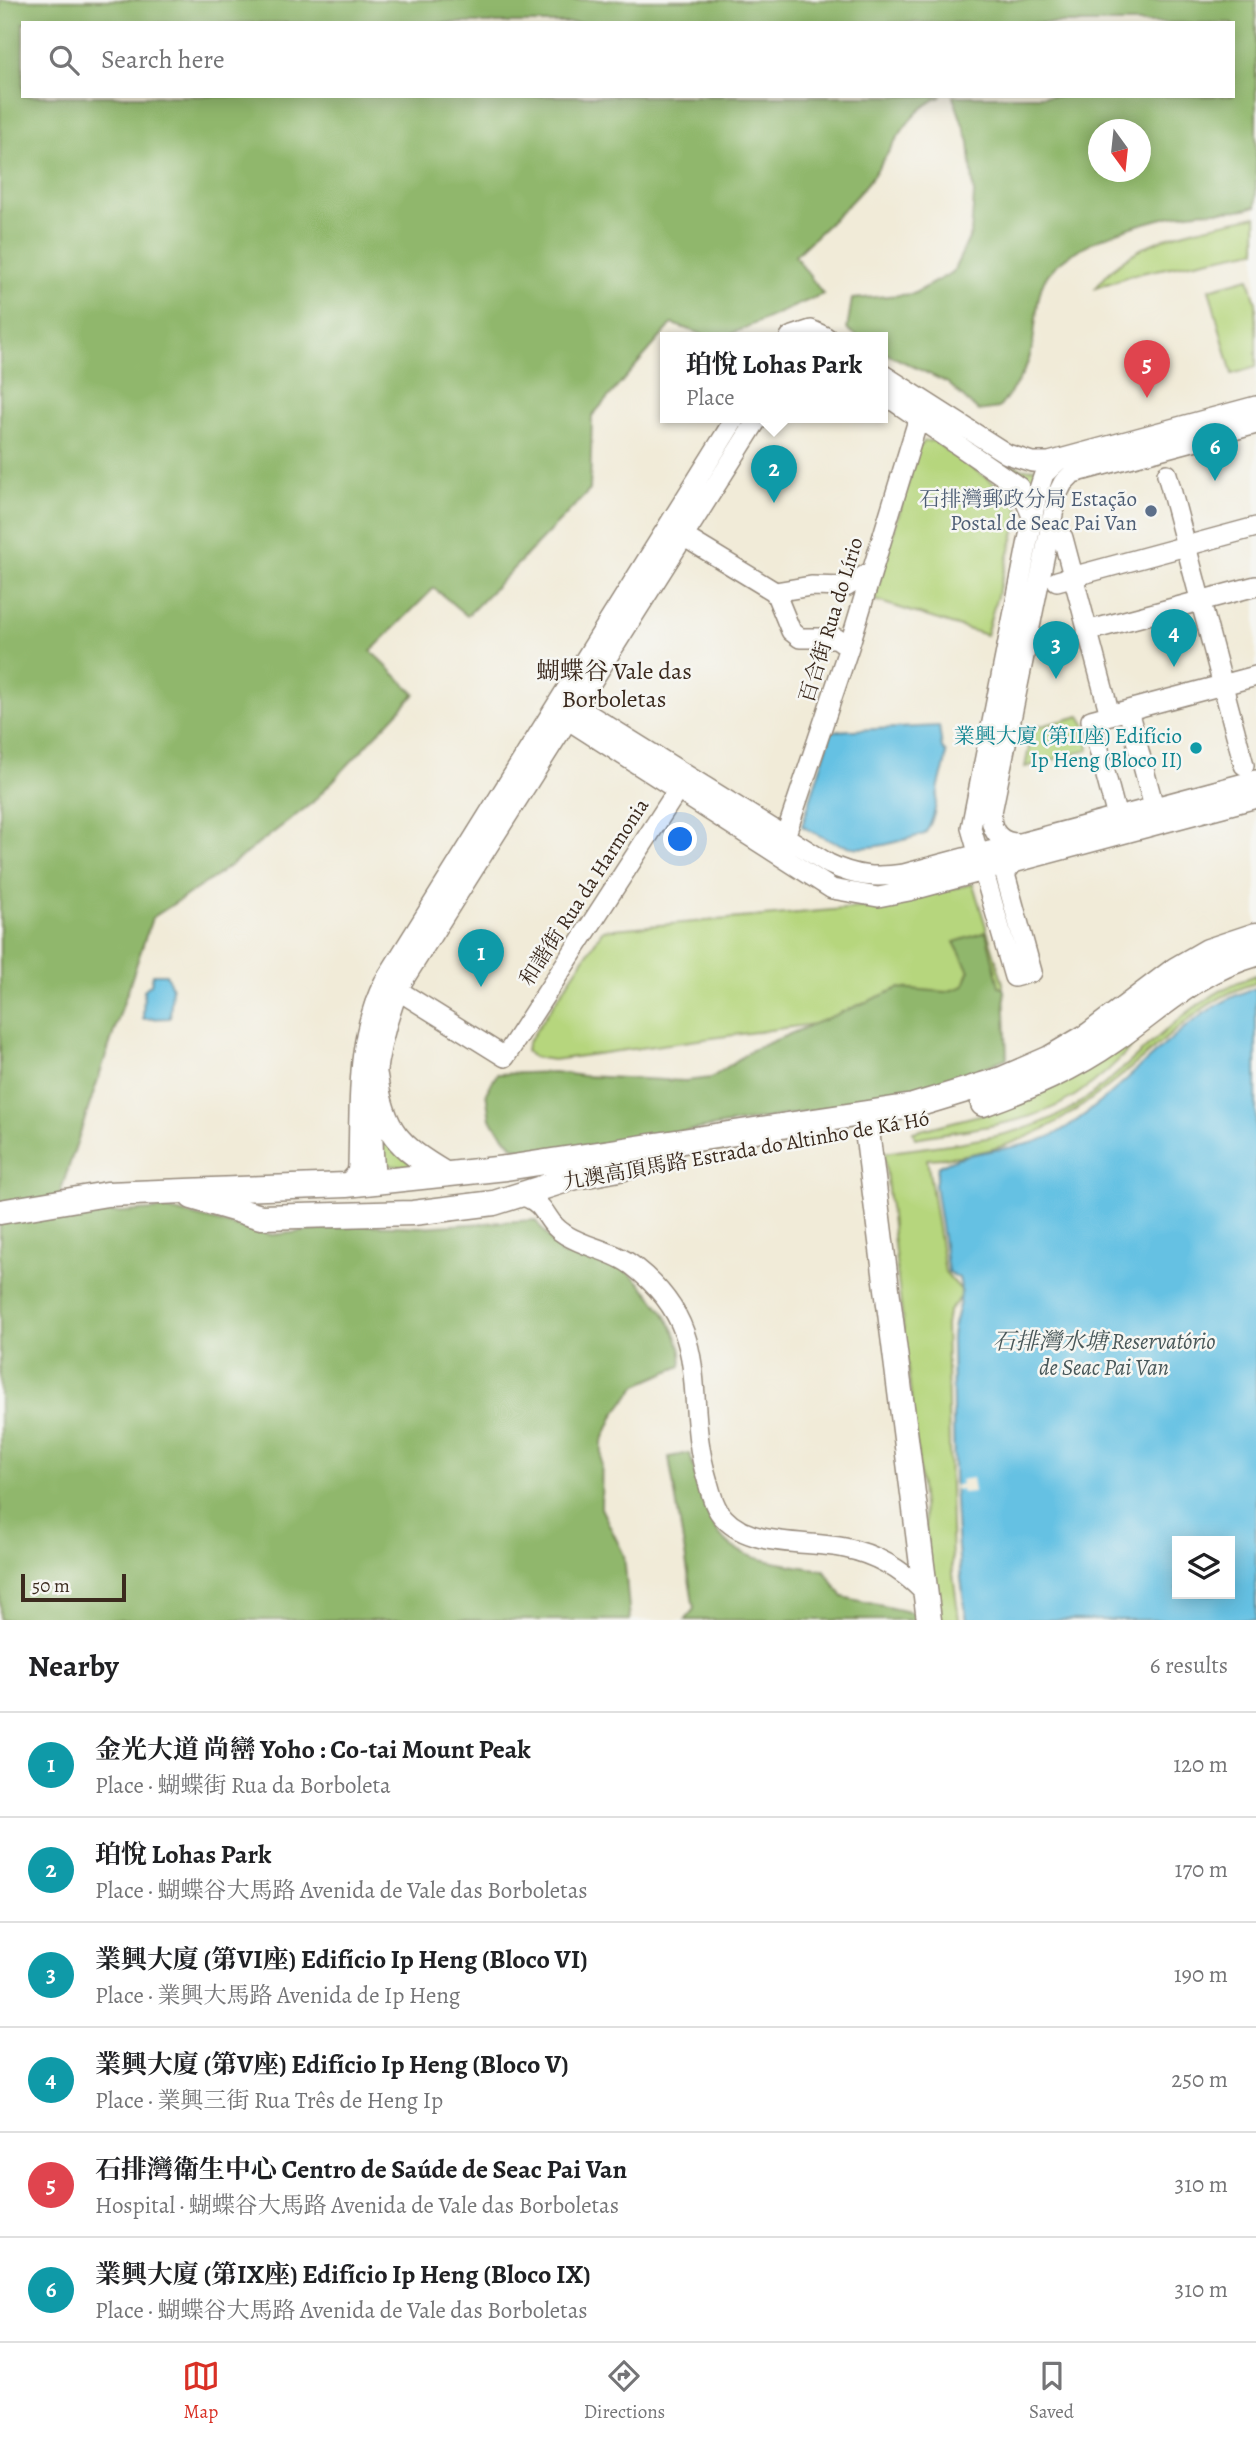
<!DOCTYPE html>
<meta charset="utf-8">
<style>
body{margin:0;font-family:Alegreya,"Noto Serif SC",serif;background:#f2f2f2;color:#202124}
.controls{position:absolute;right:21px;bottom:21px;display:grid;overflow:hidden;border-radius:0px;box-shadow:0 4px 18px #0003}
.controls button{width:63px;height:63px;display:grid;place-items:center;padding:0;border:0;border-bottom:2px solid #e0e0e0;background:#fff;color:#202124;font:35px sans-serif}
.compass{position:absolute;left:1088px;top:119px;width:63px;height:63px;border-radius:50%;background:#fff;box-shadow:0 4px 18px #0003;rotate:165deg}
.scale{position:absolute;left:21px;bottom:18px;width:105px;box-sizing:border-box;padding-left:7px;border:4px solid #3b2a1e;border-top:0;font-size:19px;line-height:24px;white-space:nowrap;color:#3b2a1e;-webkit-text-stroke:5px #f6f6f2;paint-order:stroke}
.you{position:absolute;left:681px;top:840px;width:24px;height:24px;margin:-18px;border:5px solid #fff;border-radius:50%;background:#1a73e8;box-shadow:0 0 0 10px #1a73e833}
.badge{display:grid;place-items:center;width:46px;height:46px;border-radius:50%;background:#d93025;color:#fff;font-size:23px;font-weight:700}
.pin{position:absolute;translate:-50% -58px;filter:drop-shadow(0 2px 4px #0008)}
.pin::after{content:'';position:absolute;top:37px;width:24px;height:21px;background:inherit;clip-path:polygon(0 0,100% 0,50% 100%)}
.popup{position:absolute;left:660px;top:332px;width:228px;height:91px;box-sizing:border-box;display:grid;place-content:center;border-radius:0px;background:#fff;filter:drop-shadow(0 2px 5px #0005);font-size:23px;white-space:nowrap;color:#757577}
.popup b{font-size:26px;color:#202124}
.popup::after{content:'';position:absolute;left:50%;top:100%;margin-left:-14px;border:14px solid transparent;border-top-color:#fff}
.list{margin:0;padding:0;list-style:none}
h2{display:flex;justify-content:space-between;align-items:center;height:91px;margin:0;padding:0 28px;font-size:30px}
h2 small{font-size:23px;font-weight:400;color:#757577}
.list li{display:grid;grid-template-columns:46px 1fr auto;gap:21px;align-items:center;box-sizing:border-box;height:105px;padding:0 28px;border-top:2px solid #e0e0e0}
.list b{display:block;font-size:26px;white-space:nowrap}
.list p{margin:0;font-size:23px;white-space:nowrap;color:#757577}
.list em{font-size:23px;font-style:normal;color:#757577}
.icon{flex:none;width:38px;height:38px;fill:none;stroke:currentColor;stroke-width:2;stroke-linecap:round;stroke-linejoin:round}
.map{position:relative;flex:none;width:1256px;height:1620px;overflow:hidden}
.search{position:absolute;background:#fff;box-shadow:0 4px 18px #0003;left:21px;right:21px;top:21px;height:77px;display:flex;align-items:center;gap:18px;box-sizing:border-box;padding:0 24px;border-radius:0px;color:#757577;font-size:26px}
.sheet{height:721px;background:#fff}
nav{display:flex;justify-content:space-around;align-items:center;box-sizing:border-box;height:98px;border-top:2px solid #e0e0e0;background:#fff;font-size:19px;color:#757577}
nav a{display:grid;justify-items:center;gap:4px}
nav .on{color:#d93025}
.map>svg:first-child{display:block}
.green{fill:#b6d67d;stroke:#78804e;stroke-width:2}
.forest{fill:#90b76c;stroke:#667045;stroke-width:2;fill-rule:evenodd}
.water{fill:#65c1e3;stroke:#507680;stroke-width:2;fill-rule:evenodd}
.pier{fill:#f1ebd8}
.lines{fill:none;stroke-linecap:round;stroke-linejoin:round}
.minor-casing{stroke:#968a7b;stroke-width:22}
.major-casing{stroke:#968a7b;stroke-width:27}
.minor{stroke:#fff;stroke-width:19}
.major{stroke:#fff;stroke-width:24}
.service-dot{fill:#5c6f8a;stroke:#f6f6f2;stroke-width:2.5}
.culture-dot{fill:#0f9aa8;stroke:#f6f6f2;stroke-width:2.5}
.labels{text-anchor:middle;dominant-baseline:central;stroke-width:5;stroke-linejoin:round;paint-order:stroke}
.service-label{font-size:21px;fill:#4e5e75;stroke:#f6f6f2;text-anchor:end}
.street-label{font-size:21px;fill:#3b2a1e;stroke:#f6f6f2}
.culture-label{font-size:21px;fill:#0d838f;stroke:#f6f6f2;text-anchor:end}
.water-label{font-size:23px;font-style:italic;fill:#485759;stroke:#f6f6f2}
.quarter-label{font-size:24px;fill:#3b2a1e;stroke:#f6f6f2}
</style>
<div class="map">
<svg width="1256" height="1620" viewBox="0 0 1256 1620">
<rect width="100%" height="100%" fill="#f6f6f2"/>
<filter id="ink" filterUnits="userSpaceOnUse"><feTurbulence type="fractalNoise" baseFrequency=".0143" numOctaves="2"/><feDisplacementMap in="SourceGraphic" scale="14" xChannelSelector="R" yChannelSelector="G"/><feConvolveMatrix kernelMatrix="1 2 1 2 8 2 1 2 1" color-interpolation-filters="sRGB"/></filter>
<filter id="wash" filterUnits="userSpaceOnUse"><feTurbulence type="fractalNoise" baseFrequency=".00686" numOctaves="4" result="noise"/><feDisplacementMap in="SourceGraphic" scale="28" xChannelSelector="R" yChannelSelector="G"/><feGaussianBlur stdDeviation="1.57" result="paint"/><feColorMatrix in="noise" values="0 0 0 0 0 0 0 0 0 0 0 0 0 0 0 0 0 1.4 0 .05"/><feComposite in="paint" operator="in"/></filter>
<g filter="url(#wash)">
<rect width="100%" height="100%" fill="#f1ebd8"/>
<path class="green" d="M1256,216V250L1131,275L1096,288C1132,236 1198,229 1256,216Z
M1249,278L1256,304V367L1232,374L1209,289Z
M883,388L1010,464L1023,469L1041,468L1033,490Z
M925,441H934L1011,495L1018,504L1019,518L986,635L874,600L918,448Z
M1080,716L1088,729L1089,750L1025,767L1033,728Z
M973,884L1003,983V992L994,999L553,1060L533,1057L526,1051L527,1044L603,930L866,907Z
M1256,975V983C1216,994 1189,1019 1158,1045C1084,1108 1029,1155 927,1159L945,1272L961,1290V1297L948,1312L946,1325L952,1566L959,1620H939L930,1569L884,1153C949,1143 1029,1140 1084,1100C1144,1057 1183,1000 1256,975Z
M1155,1019C1123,1060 1079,1103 1028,1117C992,1128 952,1131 915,1138L913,1132L987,1113Z
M384,1139L416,1168L386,1165L382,1160Z"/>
<path class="forest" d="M0,0H1256V206C1236,213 1219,210 1198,212C1156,216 1067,242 1045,279C1036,294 1036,330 1032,348C1028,371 1012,390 999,408L978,411L948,383L883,352L882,337H859L847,329L852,299L913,294L953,272L971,234L974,194L969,142L953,96H1233V23H23V96H942C903,112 891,156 865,186C844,211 818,233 795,256L823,294L724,337H710L672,324L592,416L590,490L467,616L434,588L371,651L415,694L312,803L215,877L152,918L52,1217L166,1209L272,1235L364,1225L421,1227L535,1220L562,1255C581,1257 605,1257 621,1267C646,1283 687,1336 681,1366L637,1385L614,1415L602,1442L601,1508L624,1555L630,1620H0ZM1098,130H1140V172H1098Z
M986,932L999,986L1004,990L1007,1058L922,1093L543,1154L513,1147L490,1119L486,1093L497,1074L554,1072L583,1076L685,1081L711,1078L752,1050L899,988L946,992L964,986L969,971L954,942Z
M690,1453C697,1482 706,1526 731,1546C752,1562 798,1566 824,1570L843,1597L914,1613L917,1620H685L694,1609L669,1457Z"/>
<path class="water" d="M939,726L942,748L946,753C946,770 940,776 938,791C935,808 935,818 925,834C869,849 855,858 802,826L832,731Z
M153,974H166L172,987L170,1018L143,1019L144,990L151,984Z
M1256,988V1620H967C951,1528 954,1434 952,1340C952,1317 966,1301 959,1278L948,1272L935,1185L938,1167C972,1146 1021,1153 1057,1133C1125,1095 1180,1010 1256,988ZM1177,1541H1230V1594H1177Z"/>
<path class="pier" d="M972,1478L974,1492L962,1493L961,1489L955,1490L954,1486L961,1484L960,1480Z"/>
</g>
<g filter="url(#ink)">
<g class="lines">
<defs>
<path id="minor" d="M790,337L811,330L826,337
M882,374L1007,454L1032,462H1049L1256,406
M882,393L1019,487L1033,518
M1167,474L1244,765
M683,536L775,592L791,631L800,638H836L849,647
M1049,536L1063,538L1110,715
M1057,581L1256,527
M775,592L811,586L846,587L870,572
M1087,631L1256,586
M566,700L829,864C856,877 876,878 904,874L1256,780
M1128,710L1154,807
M559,714L832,889L878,897L909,891L1256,798
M1117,817L1091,720L1256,676
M785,837L849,647L919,417
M1018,843C1001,843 992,833 991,817L1057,495L1063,483L1073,473L1256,424
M1013,863L1005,874L1032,972L1014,977L971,828L1037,495L1044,474L1060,459
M388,984L505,1057L679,788
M376,1182C368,1112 374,1048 401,984L759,417
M346,1185L357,1173L358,1166C360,1104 355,1039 384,982L736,417
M520,1195C550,1204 542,1221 566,1235C587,1248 614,1251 633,1266C717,1331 682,1396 707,1479C711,1493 714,1508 724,1518C751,1548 808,1540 845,1548C875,1554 902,1570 923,1591"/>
<path id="major" d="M375,1076C383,1132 398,1146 445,1174
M983,1104C1030,1087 1073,1069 1114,1040C1163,1006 1196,971 1256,954
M867,1131L929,1620
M192,1197L261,1217L413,1213L494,1203L576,1177L630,1167
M0,1212L107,1194L346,1185L506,1168L913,1106L1002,1079L1050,1058L1089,1035L1175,970L1208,951L1256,935"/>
</defs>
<use href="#minor" class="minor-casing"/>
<use href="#major" class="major-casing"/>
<use href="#minor" class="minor"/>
<use href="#major" class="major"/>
</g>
</g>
<circle class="service-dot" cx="1151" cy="511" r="7"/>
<circle class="culture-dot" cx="1196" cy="748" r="7"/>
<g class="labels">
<g class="service-label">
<text x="1137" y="499">石排灣郵政分局 Estação<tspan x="1137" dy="24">Postal de Seac Pai Van</tspan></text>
</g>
<g class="street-label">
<text transform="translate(831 620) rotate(-73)">百合街 Rua do Lírio</text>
<text transform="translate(584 892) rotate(-57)">和諧街 Rua da Harmonia</text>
<text transform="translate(746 1150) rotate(-10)">九澳高頂馬路 Estrada do Altinho de Ká Hó</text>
</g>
<g class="culture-label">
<text x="1182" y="736">業興大廈 (第II座) Edifício<tspan x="1182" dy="24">Ip Heng (Bloco II)</tspan></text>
</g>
<g class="water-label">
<text x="1104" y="1341">石排灣水塘 Reservatório<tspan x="1104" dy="26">de Seac Pai Van</tspan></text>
</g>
<g class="quarter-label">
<text x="614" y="671">蝴蝶谷 Vale das<tspan x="614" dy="28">Borboletas</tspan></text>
</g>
</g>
</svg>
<div class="controls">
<button><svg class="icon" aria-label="layers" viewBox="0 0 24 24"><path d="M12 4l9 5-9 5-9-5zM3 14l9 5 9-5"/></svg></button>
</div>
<svg class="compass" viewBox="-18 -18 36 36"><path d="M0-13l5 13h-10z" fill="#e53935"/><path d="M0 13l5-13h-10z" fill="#757577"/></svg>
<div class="scale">50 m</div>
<div class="you"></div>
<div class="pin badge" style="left:481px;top:987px;background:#0f9aa8">1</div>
<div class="pin badge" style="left:774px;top:503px;background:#0f9aa8">2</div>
<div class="popup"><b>珀悅 Lohas Park</b>Place</div>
<div class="pin badge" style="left:1056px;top:679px;background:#0f9aa8">3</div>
<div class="pin badge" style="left:1174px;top:667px;background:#0f9aa8">4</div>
<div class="pin badge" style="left:1147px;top:398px;background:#e0444e">5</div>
<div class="pin badge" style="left:1215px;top:481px;background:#0f9aa8">6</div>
<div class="search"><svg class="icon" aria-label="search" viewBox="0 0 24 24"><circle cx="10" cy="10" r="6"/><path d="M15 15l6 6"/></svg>Search here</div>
</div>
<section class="sheet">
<h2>Nearby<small>6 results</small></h2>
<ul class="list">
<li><span class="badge" style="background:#0f9aa8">1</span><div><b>金光大道 尚巒 Yoho : Co-tai Mount Peak</b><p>Place · 蝴蝶街 Rua da Borboleta</p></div><em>120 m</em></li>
<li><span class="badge" style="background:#0f9aa8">2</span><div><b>珀悅 Lohas Park</b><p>Place · 蝴蝶谷大馬路 Avenida de Vale das Borboletas</p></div><em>170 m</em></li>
<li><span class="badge" style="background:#0f9aa8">3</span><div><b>業興大廈 (第VI座) Edifício Ip Heng (Bloco VI)</b><p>Place · 業興大馬路 Avenida de Ip Heng</p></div><em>190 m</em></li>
<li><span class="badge" style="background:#0f9aa8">4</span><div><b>業興大廈 (第V座) Edifício Ip Heng (Bloco V)</b><p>Place · 業興三街 Rua Três de Heng Ip</p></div><em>250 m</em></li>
<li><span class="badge" style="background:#e0444e">5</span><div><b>石排灣衛生中心 Centro de Saúde de Seac Pai Van</b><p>Hospital · 蝴蝶谷大馬路 Avenida de Vale das Borboletas</p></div><em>310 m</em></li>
<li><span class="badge" style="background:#0f9aa8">6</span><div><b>業興大廈 (第IX座) Edifício Ip Heng (Bloco IX)</b><p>Place · 蝴蝶谷大馬路 Avenida de Vale das Borboletas</p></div><em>310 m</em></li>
</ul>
</section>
<nav>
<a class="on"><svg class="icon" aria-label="map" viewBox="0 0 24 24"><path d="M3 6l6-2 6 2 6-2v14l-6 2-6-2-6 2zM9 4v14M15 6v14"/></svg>Map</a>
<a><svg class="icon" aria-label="directions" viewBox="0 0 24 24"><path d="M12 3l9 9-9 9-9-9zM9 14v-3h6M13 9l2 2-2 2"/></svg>Directions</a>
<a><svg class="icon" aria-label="saved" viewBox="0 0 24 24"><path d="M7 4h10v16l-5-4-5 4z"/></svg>Saved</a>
</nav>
